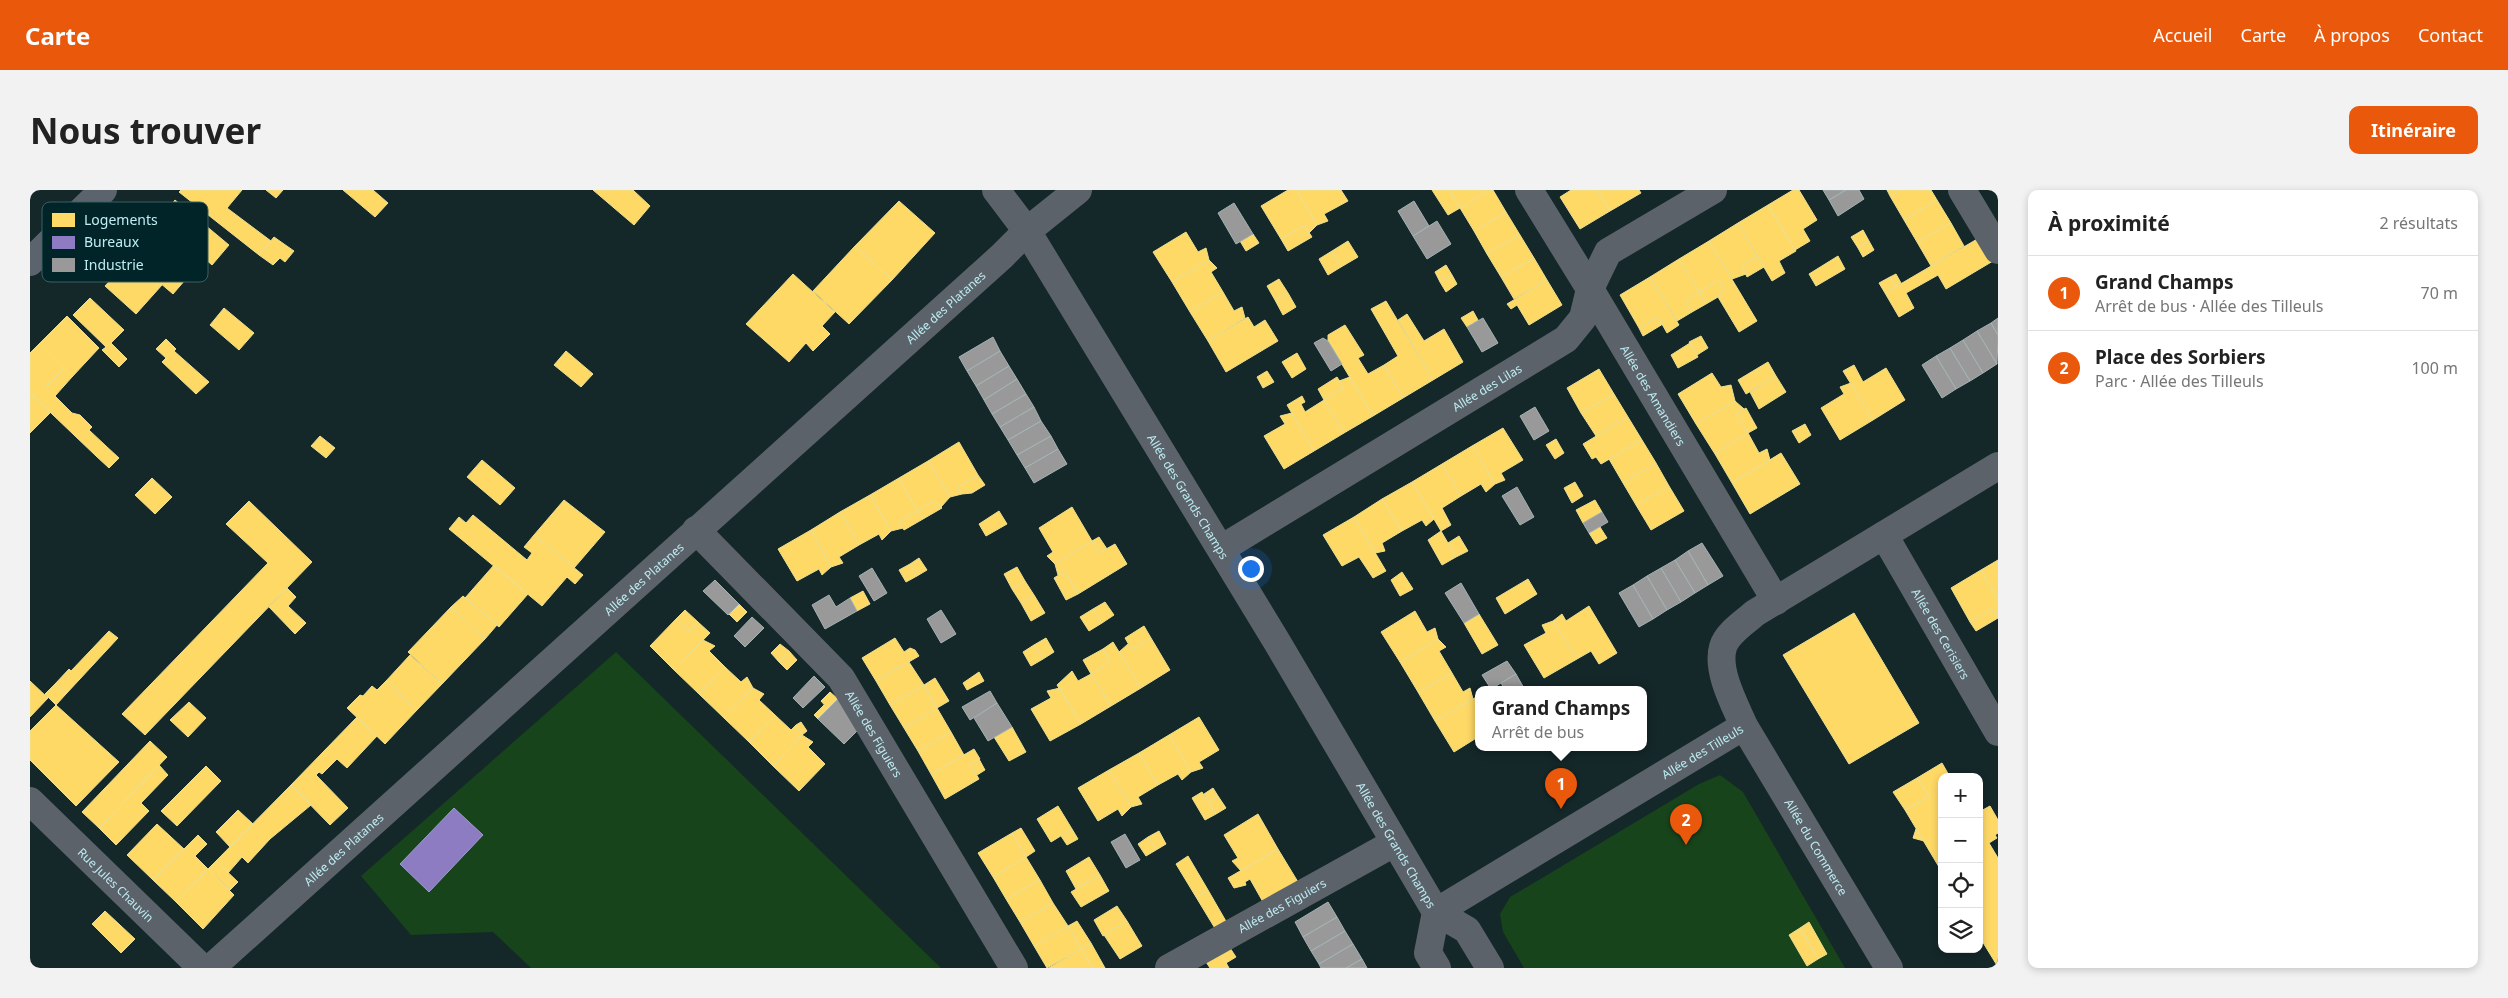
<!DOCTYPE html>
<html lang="fr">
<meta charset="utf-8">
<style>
body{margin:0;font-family:"Noto Sans",sans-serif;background:#f2f2f2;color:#222}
.controls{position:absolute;right:15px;bottom:15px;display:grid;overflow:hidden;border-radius:10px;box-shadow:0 2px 8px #0003}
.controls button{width:45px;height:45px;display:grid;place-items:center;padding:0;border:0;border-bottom:1px solid #e0e0e0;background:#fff;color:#222;font:25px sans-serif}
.you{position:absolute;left:1220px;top:378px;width:18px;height:18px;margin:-12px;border:4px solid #fff;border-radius:50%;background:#1a73e8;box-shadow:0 0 0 8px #1a73e833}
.badge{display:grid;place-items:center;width:32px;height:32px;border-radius:50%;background:#ea580c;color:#fff;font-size:16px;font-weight:700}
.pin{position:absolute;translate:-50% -41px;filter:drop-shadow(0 1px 2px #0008)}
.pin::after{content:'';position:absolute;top:26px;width:18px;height:15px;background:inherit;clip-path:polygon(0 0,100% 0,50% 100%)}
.popup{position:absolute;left:1445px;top:496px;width:172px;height:65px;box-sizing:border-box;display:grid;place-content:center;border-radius:10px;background:#fff;filter:drop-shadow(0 1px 4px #0005);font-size:16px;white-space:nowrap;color:#767676}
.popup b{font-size:19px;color:#222}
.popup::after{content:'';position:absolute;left:50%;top:100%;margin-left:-10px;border:10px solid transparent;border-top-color:#fff}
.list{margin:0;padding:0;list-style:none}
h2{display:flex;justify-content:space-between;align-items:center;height:65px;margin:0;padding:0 20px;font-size:21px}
h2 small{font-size:16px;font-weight:400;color:#767676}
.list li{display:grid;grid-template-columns:32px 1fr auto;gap:15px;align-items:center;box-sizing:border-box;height:75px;padding:0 20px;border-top:1px solid #e0e0e0}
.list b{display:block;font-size:19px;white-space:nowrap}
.list p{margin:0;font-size:16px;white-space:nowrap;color:#767676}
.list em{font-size:16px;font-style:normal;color:#767676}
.icon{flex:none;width:28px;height:28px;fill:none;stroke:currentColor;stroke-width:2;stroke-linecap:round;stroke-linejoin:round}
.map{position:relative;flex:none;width:1968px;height:778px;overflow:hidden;border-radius:10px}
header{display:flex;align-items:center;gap:30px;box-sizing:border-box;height:70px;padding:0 25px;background:#ea580c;color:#fff}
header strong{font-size:24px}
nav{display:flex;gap:28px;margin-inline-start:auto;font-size:18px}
.intro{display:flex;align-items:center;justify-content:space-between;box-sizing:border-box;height:120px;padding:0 30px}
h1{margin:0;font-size:35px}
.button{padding:12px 22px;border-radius:10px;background:#ea580c;color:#fff;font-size:18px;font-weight:700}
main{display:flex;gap:30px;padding:0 30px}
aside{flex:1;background:#fff;border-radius:10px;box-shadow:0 2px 8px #0003}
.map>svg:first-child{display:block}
.green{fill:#17441b}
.homes{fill:#ffd966;stroke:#ebdf90}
.offices{fill:#8e7cc3;stroke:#9c9ed1}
.industry{fill:#999;stroke:#a4b2b4}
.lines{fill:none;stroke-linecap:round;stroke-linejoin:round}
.street{stroke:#5b626a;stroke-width:28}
.secondary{stroke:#5b646d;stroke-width:28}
.labels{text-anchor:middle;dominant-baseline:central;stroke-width:5;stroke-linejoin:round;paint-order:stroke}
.street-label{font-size:12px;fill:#bdedf2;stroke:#012428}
.key{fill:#012428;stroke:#396065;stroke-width:1}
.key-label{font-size:14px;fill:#bdedf2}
</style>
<header>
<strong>Carte</strong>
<nav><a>Accueil</a><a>Carte</a><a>À propos</a><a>Contact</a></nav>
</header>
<div class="intro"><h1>Nous trouver</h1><a class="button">Itinéraire</a></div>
<main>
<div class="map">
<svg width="1968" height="778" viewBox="0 0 1968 778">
<rect width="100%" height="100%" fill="#142729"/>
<path class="green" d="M586,462L911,778H501L463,742L381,745L331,686Z
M1690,585L1713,602L1815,778H1494L1473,742L1470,724L1480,707L1669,594Z"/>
<path class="homes" d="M151,0H212L197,18L241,51L229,65L149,2Z
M236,0H253L246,8Z
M313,0H343L358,13L345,27Z
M563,0H603L620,16L604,35Z
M1258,0H1266L1287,35L1279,43L1274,35L1251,49L1231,16Z
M1266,0H1311L1318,11L1294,24L1298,31L1287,35Z
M1402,0H1419L1430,18L1418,25Z
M1419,0H1459L1430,18Z
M1459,0H1463L1476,22L1444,41L1430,18Z
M1541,0H1567L1580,21L1550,39L1530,7Z
M1567,0H1609L1611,3L1580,21Z
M1763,0H1769L1787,30L1773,39L1780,51L1765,60L1738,15Z
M1857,0H1871L1860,6Z
M1871,0H1901L1907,10L1874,30L1860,6Z
M145,10L199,55L182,75L174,68L143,104L109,75L139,39L129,30Z
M1907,10L1921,33L1887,52L1874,30Z
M869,11L905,43L862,90L825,56Z
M1738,15L1766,61L1749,71L1755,83L1742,91L1708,33Z
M1476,22L1490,45L1457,64L1444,41Z
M1708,33L1727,66L1712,76L1716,84L1702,89L1679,51Z
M1921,33L1934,56L1901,76L1887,52Z
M1274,35L1282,47L1258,61L1251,49Z
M1833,40L1839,51L1828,58L1821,47Z
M82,41L114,69L109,75L76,47Z
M1156,42L1168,62L1176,58L1179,70L1142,92L1123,62Z
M1223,44L1229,53L1216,61L1210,51Z
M1490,45L1504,68L1471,87L1457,64Z
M244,47L264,61L255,72L250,68L243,75L229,65Z
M1949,48L1963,71L1916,99L1908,85L1876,103L1884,118L1869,127L1855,103Z
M1318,51L1328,67L1311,77L1302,61Z
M1679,51L1727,131L1709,142L1688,107L1694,98L1689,90L1669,102L1649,69Z
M1839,51L1844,60L1833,67L1828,58Z
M825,56L862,90L819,134L783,101Z
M1302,61L1311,77L1298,85L1289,69Z
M1727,66L1734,77L1717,87L1712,76Z
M1808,66L1815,79L1786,96L1779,84Z
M101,68L132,95L106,124L75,96Z
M1504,68L1517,90L1484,109L1471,87Z
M1649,69L1669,102L1655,111L1662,122L1647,131L1620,87Z
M1179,70L1187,78L1181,82L1193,102L1160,122L1142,92Z
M1416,75L1422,85L1410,92L1405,82Z
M763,84L805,122L792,136L800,144L783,161L776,153L759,172L716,134Z
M1866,84L1871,93L1866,97L1860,87Z
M1422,85L1427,94L1416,102L1410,92Z
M1620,87L1649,135L1637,143L1628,127L1609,138L1590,105Z
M1860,87L1866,97L1855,103L1849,93Z
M1249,89L1258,103L1245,110L1237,96Z
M1517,90L1532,115L1499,135L1487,115L1481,119L1477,114Z
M1689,90L1694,98L1688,107L1676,114L1669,102Z
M1193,102L1204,121L1212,117L1215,128L1178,151L1160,122Z
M1669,102L1676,114L1662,122L1655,111Z
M1258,103L1266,117L1253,125L1245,110Z
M60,108L94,140L81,153L97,169L89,177L72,160L76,157L43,125Z
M1356,111L1403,190L1373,208L1354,175L1368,166L1341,119Z
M194,118L224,143L209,160L180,135Z
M1443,121L1448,130L1437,137L1431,128Z
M1377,124L1394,151L1414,139L1433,172L1403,190L1368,130Z
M37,126L69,158L42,187L9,154Z
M1218,127L1224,137L1235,130L1248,151L1196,182L1178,151Z
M1628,127L1633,134L1613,146L1609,138Z
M1315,135L1334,165L1328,168L1338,184L1354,175L1373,208L1343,226L1298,151V145Z
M1671,146L1678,158L1667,165L1659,152Z
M136,149L146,159L144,161L179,192L166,204L132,172L136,168L126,159Z
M1660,153L1668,167L1648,178L1641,165Z
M9,154L34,179L16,197L42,223L50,225L62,237L59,240L76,256L66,266L0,203V163Z
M536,161L563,184L551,197L524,175Z
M1267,163L1276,179L1262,188L1252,172Z
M1738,172L1746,186L1716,204L1708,190Z
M1824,175L1833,192L1856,178L1875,210L1843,230L1813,181Z
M34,179L42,187L25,206L16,197Z
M1569,179L1584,204L1551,223L1537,198Z
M1237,181L1244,192L1233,198L1227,187Z
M1682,183L1691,197L1701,195L1705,211L1666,234L1648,204Z
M1746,186L1756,202L1729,219L1720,202Z
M1307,187L1314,198L1294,210L1288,199Z
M1320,187L1343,226L1314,243L1294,210L1314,198L1309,191Z
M1821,193L1843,230L1810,250L1791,218L1814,204L1810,197Z
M1,203L21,222L0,243V204Z
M1584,204L1598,227L1566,246L1551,223Z
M1272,206L1275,212L1271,214L1275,222L1294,210L1314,243L1284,261L1257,215Z
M1705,211L1714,219L1706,224L1718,243L1685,264L1666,234Z
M1716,218L1727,238L1718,243L1706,224Z
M1262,223L1284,261L1254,279L1234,246L1255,234L1250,226Z
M1598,227L1612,250L1571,274L1566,267L1562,269L1553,254Z
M1775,234L1781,245L1769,253L1762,241Z
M1473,238L1493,270L1471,283L1475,290L1465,294L1442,256Z
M1718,243L1729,263L1737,259L1740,270L1702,293L1685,264Z
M290,246L305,258L296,268L281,256Z
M1526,249L1534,263L1525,269L1516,255Z
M1612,250L1626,273L1593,293L1579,269Z
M929,252L948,285L928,297L932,304L920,307L898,271Z
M76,256L89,268L79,278L66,266Z
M1442,256L1465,294L1456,302L1451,294L1431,306L1412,274Z
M1751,263L1770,294L1720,324L1702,293Z
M452,270L485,298L470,315L437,287Z
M898,271L920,307L911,317L904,311L887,321L869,288Z
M1626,273L1639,296L1606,315L1593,293Z
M1412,274L1431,306L1412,318L1421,335L1411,341L1382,292Z
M948,285L955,295L942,303L932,304L928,297Z
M122,288L142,307L125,324L105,305Z
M869,288L887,321L869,332L873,338L861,341L840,305Z
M1382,292L1404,329L1396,336L1392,330L1372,341L1352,309Z
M1545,292L1553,306L1542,313L1534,298Z
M1639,296L1654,321L1621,340L1606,315Z
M840,305L861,341L852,350L849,344L829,355L810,322Z
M1352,309L1372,341L1352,353L1355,361L1345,363L1324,327Z
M534,310L575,342L544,378L504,345Z
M1565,310L1572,322L1553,333L1546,320Z
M219,311L282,372L115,545L92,524L238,373L196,334Z
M904,311L912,318L893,329L887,321Z
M1042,317L1062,351L1025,374L1017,366L1023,362L1009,338Z
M887,321L893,329L874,340L869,332Z
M969,321L977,334L956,346L949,334Z
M810,322L829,355L809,367L813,373L801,377L781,340Z
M443,325L497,370L502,363L494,357L504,345L553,385L545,394L537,387L512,416L419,339L429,327L436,333Z
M1324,327L1356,381L1343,388L1329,367L1312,376L1293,345Z
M1570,337L1577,348L1566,354L1559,343Z
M781,340L801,377L792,385L789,379L767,391L748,359Z
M1411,341L1426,367L1412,375L1398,350Z
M1429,346L1438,361L1426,367L1418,353Z
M1069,347L1077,359L1069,363L1062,351Z
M1062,351L1069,363L1085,354L1097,374L1048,404L1035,381L1028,385L1025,374Z
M889,368L897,380L887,386L880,374Z
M1968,370V409L1951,380Z
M880,374L887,386L876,392L869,380Z
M464,375L498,404L469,437L435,408Z
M987,377L995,391L982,399L974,384Z
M1951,380L1968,409V421L1965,425L1961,419L1940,432L1921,398Z
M1035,381L1048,404L1036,410L1024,388Z
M1372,382L1383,399L1370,406L1361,390Z
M1498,389L1507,404L1475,424L1466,408Z
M995,391L1004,405L991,413L982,399Z
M257,398L266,407L258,416L276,433L265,444L239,417Z
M833,401L840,414L827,421L820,408Z
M1004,405L1015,423L1001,431L991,413Z
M433,406L467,435L455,449L421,417Z
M1075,412L1084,425L1072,433L1063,419Z
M709,414L717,422L707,432L699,424Z
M1559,416L1587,463L1569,474L1561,461L1547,469L1523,431L1532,424L1536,431Z
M421,417L455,449L412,494L378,462Z
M1063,419L1072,433L1059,441L1050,427Z
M1961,419L1965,425L1968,421V428L1946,441L1940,432Z
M655,420L668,432L660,442L646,429Z
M1385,421L1397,442L1405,438L1408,449L1370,472L1351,442Z
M1824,423L1889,533L1819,574L1753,465Z
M1449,424L1468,455L1452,464L1434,433Z
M646,429L660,442L668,432L680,443L644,480L620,456Z
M1523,431L1547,469L1514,488L1494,455L1516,443L1512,435Z
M1114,436L1121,448L1102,460L1095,448Z
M79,441L88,448L36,504L25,494L39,479L41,481Z
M865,448L874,462L880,458L885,460L889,466L846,491L832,468Z
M1016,448L1024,462L1013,469L1004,455Z
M1121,448L1140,480L1111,498L1089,462L1098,454L1102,460Z
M1408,449L1416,457L1409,461L1422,483L1388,502L1370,472Z
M673,450L685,456L679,461L695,477L669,504L644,480Z
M1083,452L1111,498L1081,516L1061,484L1080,472L1073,459Z
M750,454L759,461L749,472L741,463Z
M1004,455L1013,469L1001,476L993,462Z
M1073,459L1080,472L1061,484L1053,470Z
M759,461L767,470L757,480L749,472Z
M380,465L412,494L387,520L356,491Z
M879,472L894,495L860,515L846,491Z
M695,477L711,492L717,487L723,498L694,528L669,504Z
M1042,481L1048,491L1061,484L1081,516L1051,534L1027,495Z
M949,482L954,491L937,500L933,493Z
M1422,483L1433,502L1440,498L1443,509L1405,531L1388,502Z
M905,488L919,511L907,518L894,495Z
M0,491L18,508L0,527Z
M356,491L387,520L355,554L317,518L330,505L333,506L342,496L347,500Z
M25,494L36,504L26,515L15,504Z
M894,495L907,518L874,538L860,515Z
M723,498L734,504L729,510L745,525L719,552L694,528Z
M1030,498L1051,534L1020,551L1001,519L1021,508L1017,501Z
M800,502L808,509L798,519L791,511Z
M1448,506V547L1424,562L1405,531Z
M159,512L176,528L158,547L140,530Z
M26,515L89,572L46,616L0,570V541Z
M794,515L798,519L788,529L784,525Z
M907,518L921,542L888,561L874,538Z
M745,525L761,540L766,535L772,545L743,576L719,552Z
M327,527L347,546L317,578L307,569L292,584L289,582L286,585L318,618L300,635L261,595Z
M1169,527L1189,560L1169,572L1173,578L1161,582L1139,545Z
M771,532L777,541L772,545L766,535Z
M982,537L996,562L979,571L964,547Z
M921,542L934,565L901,584L888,561Z
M772,545L783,552L778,557L795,574L769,601L743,576Z
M1139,545L1161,582L1152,590L1148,584L1128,595L1109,563Z
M120,551L137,567L69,638L52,622Z
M944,559L950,569L940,574L949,589L915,609L901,584Z
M1109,563L1128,595L1108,607L1112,614L1101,617L1079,580Z
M949,569L955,580L947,585L940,574Z
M1912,573L1920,587H1912V682L1875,620L1899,606L1887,588Z
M129,575L138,585L111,613L119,621L86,655L69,638Z
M176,576L191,591L147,636L131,621Z
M1079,580L1101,617L1092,626L1088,619L1068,631L1048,598Z
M1887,588L1899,606L1875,620L1863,602Z
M261,595L281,615L240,649L218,673L212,667L198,683L186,671Z
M1183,598L1188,606L1178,612L1174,604Z
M1172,602L1186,624L1175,630L1162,608Z
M1188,606L1196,618L1186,624L1178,612Z
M1028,616L1042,639L1021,652L1007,629Z
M1960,616L1968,630V643L1965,645L1967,648L1959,653L1968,668V777L1949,746V622Z
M208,620L223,634L200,657L186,642Z
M1228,624L1248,659L1211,681L1202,671L1208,668L1194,645Z
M127,634L154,659L123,690L97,665Z
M991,638L1005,661L996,667L982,643Z
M1042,639L1048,649L1037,655L1031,646Z
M1886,639L1894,651L1883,648Z
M1129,641L1136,654L1126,660L1118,647Z
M982,643L996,667L963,687L948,663Z
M168,645L177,654L165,666L178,679L146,712L123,690Z
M1118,647L1126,660L1116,666L1108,654Z
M1248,659L1268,692L1233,712L1220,689L1215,692L1216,695L1204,698L1198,688Z
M1158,666L1178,700L1166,707L1146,674Z
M996,667L1010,690L976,709L963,687Z
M1059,667L1070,685L1046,699L1036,681Z
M186,671L208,692L200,700L178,679Z
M178,679L204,705L173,739L146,712Z
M1070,685L1079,701L1051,717L1041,702Z
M1010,690L1023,713L990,732L976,709Z
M1178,700L1197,733L1186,740L1166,707Z
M1023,713L1038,736L1004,756L990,732Z
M1087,716L1097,731L1073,746L1064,730Z
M75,721L105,749L91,763L62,734Z
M1047,731L1061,753L1051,759L1038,736Z
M1097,731L1112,756L1090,769L1074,745Z
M1779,732L1797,764L1788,769L1770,738Z
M1038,736L1051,759L1017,778L1004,756Z
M1770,738L1788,769L1777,776L1759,745Z
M1061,753L1075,778H1063L1051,759Z
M1198,755L1206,767L1196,773L1189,760Z
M1051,759L1063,778H1019Z
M1189,760L1199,778H1180L1174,769Z"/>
<path class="offices" d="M424,618L453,645L399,702L370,674Z"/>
<path class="industry" d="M1793,0H1816L1799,10Z
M1816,0H1829L1834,9L1808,26L1799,10Z
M1384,11L1399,36L1383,46L1368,21Z
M1204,13L1223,44L1206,54L1188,23Z
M1407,31L1421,54L1397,69L1383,46Z
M1453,128L1468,153L1452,162L1437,137Z
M1968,128V145L1961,133Z
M1961,133L1968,145L1967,174L1947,141Z
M1947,141L1967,174L1953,183L1933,150Z
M963,147L970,161L937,181L929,167Z
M1293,148L1298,151L1312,174L1301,181L1284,153Z
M1933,150L1953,183L1940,191L1920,158Z
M1920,158L1940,191L1926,199L1906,166Z
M970,161L979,176L946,196L937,181Z
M1906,166L1926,199L1912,208L1892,175Z
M979,176L987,189L954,210L946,196Z
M987,189L996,204L962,224L954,210Z
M996,204L1004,217L970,237L962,224Z
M1004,217L1011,231L978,250L970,237Z
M1505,217L1519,241L1504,250L1490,226Z
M1011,231L1021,246L987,265L978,250Z
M1021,246L1028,259L995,278L987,265Z
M1028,259L1037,274L1004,293L995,278Z
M1487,297L1504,327L1490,335L1472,306Z
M1572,322L1578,332L1559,343L1553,333Z
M1672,353L1693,386L1678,395L1658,361Z
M1658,361L1678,395L1665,403L1645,370Z
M1645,370L1665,403L1651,412L1631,378Z
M842,378L857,403L844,411L829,386Z
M1631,378L1651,412L1637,420L1617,386Z
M1617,386L1637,420L1623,429L1603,395Z
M685,390L709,414L698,425L673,401Z
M1431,393L1449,424L1434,433L1415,403Z
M1603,395L1623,429L1609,437L1589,403Z
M799,405L806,417L820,408L827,421L795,439L782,415Z
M911,420L926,444L911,453L897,429Z
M722,427L734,438L715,457L704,446Z
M1477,471L1486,484L1461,499L1452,485Z
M1486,484L1495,500H1475L1471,493Z
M784,486L795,497L773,518L763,508Z
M960,501L967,513L940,530L932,517Z
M808,509L833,535L814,554L788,529Z
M967,513L982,537L958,551L944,528Z
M1095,644L1110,670L1096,678L1081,652Z
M1298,712L1307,727L1273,747L1265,732Z
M1307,727L1315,741L1281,761L1273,747Z
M1315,741L1323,754L1289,774L1281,761Z
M1323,754L1332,769L1316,778H1291L1289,774Z
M1332,769L1337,778H1316Z"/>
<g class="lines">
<g class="street">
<path id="s1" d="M966,0L997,41L1247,452L1406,722L1437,740L1460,778"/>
<path id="s2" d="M1499,0L1560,99L1746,411"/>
<path d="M1932,0L1968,60"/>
<path id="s3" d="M666,340L811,488L984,778"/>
<path id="s4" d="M1854,345L1968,542"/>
<path id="s5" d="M1191,359L1536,149L1553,128L1560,99L1578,62L1683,0"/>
<path id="s6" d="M1714,536L1859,778"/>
<path id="s7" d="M0,611L172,778"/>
<path id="s8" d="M1406,722L1714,536C1705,515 1686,481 1693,457C1697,443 1715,432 1725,423L1968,276"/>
<path d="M1406,722L1398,763L1407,778"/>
<path id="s9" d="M181,778L972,66L997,41L1048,0"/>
<path id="s10" d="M1139,778L1364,653"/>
</g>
<path class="secondary" d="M0,72L73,0"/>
</g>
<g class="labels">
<g class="street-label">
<text stroke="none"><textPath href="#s9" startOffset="988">Allée des Platanes</textPath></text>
<text stroke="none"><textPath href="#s5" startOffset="311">Allée des Lilas</textPath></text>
<text stroke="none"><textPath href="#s2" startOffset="240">Allée des Amandiers</textPath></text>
<text stroke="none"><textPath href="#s1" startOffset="362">Allée des Grands Champs</textPath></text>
<text stroke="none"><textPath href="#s9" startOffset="582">Allée des Platanes</textPath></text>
<text stroke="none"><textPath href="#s4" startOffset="114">Allée des Cerisiers</textPath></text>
<text stroke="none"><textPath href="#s3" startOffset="272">Allée des Figuiers</textPath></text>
<text stroke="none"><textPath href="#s8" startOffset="311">Allée des Tilleuls</textPath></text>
<text stroke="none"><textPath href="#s1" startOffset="768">Allée des Grands Champs</textPath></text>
<text stroke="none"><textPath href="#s6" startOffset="141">Allée du Commerce</textPath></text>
<text stroke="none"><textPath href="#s9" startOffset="178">Allée des Platanes</textPath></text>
<text stroke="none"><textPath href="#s7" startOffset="120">Rue Jules Chauvin</textPath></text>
<text stroke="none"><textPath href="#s10" startOffset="129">Allée des Figuiers</textPath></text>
</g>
</g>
<rect x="12" y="12" width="166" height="80" rx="8" class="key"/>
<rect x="22" y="23" width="23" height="14" fill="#ffd966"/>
<rect x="22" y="46" width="23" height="13" fill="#8e7cc3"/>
<rect x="22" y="68" width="23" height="14" fill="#999"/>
<g class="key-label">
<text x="54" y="35">Logements</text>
<text x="54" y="57">Bureaux</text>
<text x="54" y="80">Industrie</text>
</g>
</svg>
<div class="controls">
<button>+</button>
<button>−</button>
<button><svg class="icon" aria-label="locate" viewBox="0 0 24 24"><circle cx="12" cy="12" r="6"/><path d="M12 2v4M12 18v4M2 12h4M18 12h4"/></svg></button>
<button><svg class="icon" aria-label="layers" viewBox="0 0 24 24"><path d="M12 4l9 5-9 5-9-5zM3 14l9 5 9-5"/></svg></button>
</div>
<div class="you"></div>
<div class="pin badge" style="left:1531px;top:619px">1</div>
<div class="popup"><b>Grand Champs</b>Arrêt de bus</div>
<div class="pin badge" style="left:1656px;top:655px">2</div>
</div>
<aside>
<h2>À proximité<small>2 résultats</small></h2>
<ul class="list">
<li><span class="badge">1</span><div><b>Grand Champs</b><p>Arrêt de bus · Allée des Tilleuls</p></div><em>70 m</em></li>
<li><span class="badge">2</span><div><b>Place des Sorbiers</b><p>Parc · Allée des Tilleuls</p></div><em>100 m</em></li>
</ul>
</aside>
</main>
